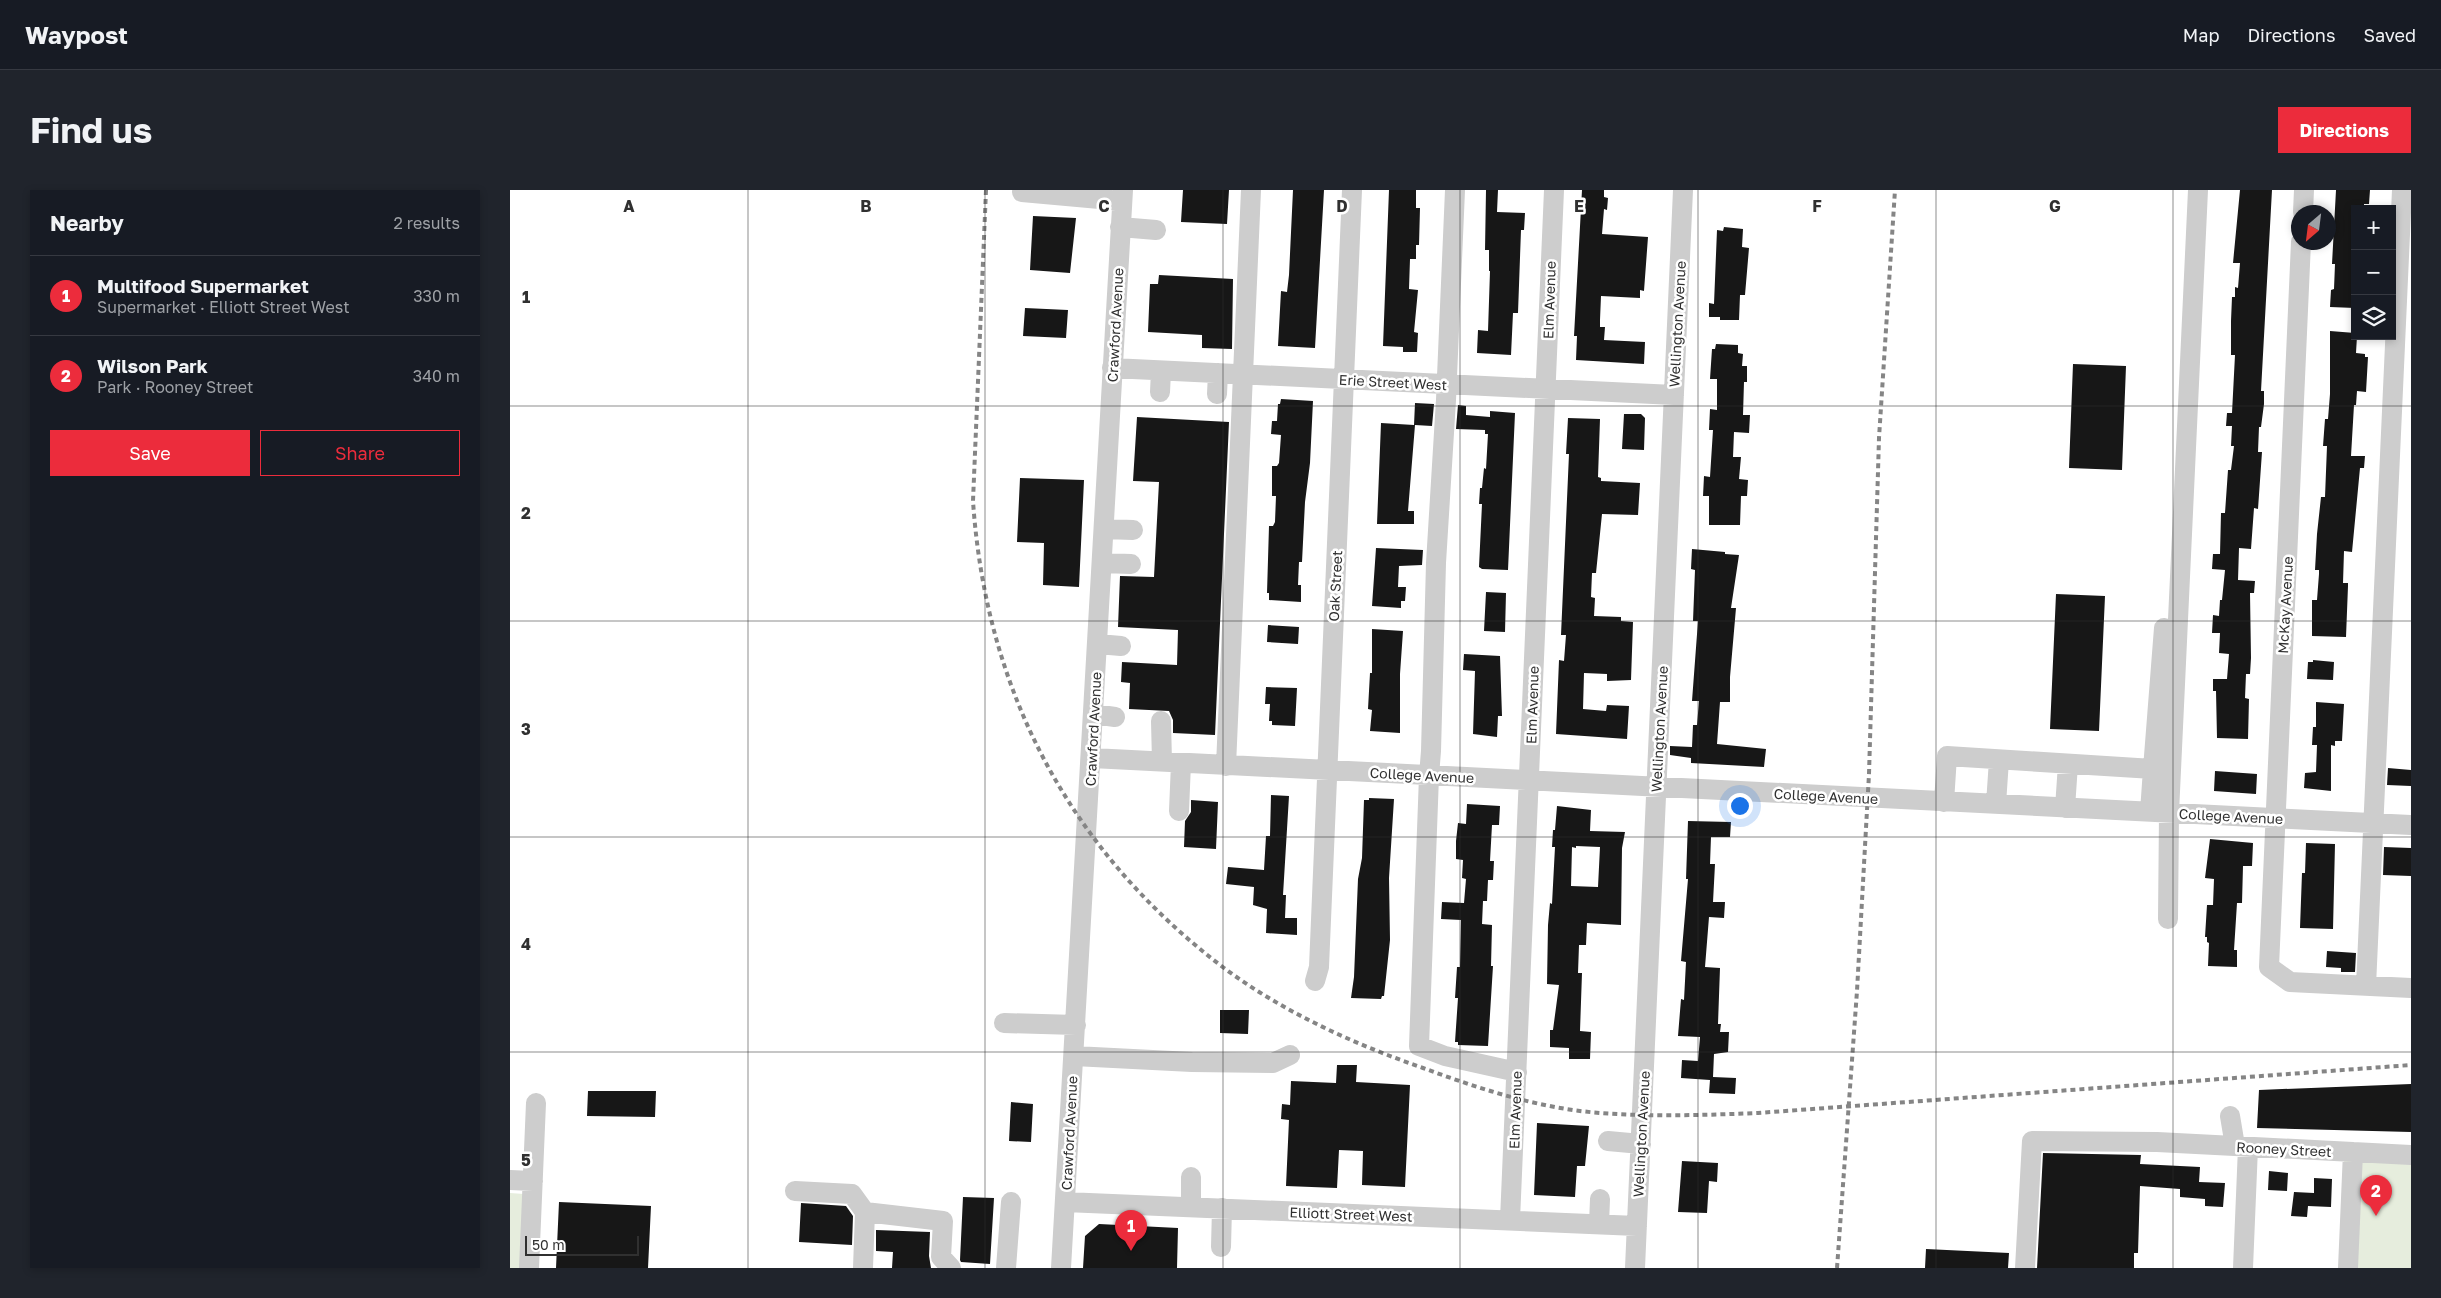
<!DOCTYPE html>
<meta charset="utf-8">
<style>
body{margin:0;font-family:"Golos Text",sans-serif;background:#20242c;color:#f1f3f6}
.controls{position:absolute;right:15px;top:15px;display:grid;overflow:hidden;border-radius:0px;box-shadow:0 2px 8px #0003}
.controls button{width:45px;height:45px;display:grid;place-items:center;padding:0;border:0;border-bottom:1px solid #363941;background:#171b24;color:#f1f3f6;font:25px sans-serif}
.compass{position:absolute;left:1781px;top:15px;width:45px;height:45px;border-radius:50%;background:#171b24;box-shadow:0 2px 8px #0003;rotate:208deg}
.scale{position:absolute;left:15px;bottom:12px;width:114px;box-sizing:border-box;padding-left:5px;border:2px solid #303030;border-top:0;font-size:14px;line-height:18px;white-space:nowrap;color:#303030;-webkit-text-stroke:4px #fff;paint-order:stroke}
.you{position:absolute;left:1229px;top:615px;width:18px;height:18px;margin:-12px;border:4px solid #fff;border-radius:50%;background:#1a73e8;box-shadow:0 0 0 8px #1a73e833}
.badge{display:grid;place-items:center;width:32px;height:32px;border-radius:50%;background:#ec2c3c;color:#fff;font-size:16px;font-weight:700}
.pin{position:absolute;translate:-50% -41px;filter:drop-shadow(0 1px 2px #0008)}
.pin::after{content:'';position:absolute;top:26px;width:18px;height:15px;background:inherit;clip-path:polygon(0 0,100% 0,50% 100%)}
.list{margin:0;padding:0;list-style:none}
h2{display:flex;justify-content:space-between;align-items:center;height:65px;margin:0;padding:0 20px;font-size:21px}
h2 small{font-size:16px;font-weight:400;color:#9ea1a6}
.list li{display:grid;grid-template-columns:32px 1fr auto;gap:15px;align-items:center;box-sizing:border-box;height:80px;padding:0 20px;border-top:1px solid #363941}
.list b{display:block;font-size:19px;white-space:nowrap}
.list p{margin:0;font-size:16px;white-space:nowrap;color:#9ea1a6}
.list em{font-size:16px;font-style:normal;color:#9ea1a6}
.actions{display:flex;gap:10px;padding:15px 20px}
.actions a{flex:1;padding:11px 0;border:1px solid #ec2c3c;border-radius:0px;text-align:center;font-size:18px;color:#ec2c3c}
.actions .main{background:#ec2c3c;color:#fff}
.icon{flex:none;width:28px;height:28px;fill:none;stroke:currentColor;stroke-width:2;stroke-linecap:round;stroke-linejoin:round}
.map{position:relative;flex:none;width:1901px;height:1078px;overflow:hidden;border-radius:0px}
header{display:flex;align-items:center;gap:30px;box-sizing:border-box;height:70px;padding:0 25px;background:#171b24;border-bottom:1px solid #363941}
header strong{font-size:24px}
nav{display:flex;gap:28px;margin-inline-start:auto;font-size:18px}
.intro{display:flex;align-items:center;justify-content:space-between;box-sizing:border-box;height:120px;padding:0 30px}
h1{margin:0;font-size:35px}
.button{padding:12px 22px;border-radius:0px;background:#ec2c3c;color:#fff;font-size:18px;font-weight:700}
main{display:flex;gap:30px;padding:0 30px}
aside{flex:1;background:#171b24;border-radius:0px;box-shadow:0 2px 8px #0003}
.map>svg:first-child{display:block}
.green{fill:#e6eddd}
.building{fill:#171717;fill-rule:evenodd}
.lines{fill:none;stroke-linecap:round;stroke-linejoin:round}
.minor{stroke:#cdcdcd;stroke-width:20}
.rail{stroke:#858585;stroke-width:4;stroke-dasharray:5 4;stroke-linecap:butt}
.grid{fill:none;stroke:#303030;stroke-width:1;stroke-opacity:0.55}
.labels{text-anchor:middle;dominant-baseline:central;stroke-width:5;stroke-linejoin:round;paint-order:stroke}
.street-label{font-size:14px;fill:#303030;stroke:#fff}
.grid-label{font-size:16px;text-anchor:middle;font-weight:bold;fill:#303030;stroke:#fff;stroke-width:5;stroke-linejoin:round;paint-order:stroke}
</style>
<header>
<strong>Waypost</strong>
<nav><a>Map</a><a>Directions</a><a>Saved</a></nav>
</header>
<div class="intro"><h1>Find us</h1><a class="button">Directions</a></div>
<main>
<aside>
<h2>Nearby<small>2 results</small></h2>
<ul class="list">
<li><span class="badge">1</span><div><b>Multifood Supermarket</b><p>Supermarket · Elliott Street West</p></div><em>330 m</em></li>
<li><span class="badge">2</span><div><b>Wilson Park</b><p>Park · Rooney Street</p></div><em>340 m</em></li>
</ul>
<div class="actions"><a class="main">Save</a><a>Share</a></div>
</aside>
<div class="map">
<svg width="1901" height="1078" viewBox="0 0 1901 1078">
<rect width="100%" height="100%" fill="#fff"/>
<path class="green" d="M1834,970L1901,973V1078H1830Z
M0,1003L14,1004L10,1078H0Z"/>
<path class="building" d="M673,0H719L717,34L671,32Z
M783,0H814L805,158L768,156L771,101L777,102L779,85Z
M879,0H906V18H910L909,55H906V69H900L899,99L908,100L904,142L908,143L907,162H893V157L873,156Z
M976,0H988L987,22L1015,23L1014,40H1011L1008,123H1003L1001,165L967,163L968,140L978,141L980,81H979V60H975Z
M1072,0H1094V7L1098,8L1097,20L1094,19L1092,44L1138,47L1134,101L1130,100V108L1091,106L1090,130V137H1095L1094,150L1135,152L1134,174L1066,170L1067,146H1064Z
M1730,0H1762L1751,201H1754V214L1751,237H1749L1748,262H1752L1748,319L1744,318L1741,359L1729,358L1728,390L1745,391L1744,403H1740L1741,468L1740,484H1736L1735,508L1739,509L1738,549L1707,548L1706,501H1703V489H1717L1719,464L1709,463L1710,443H1702L1703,425L1709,426L1710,410H1712L1715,380L1702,379L1703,364H1710L1711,323H1715L1718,280H1721L1724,256H1721L1722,236H1716L1717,223H1722L1725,165H1721V131L1722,107H1725V97L1728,98L1730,73H1723Z
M1826,0H1860L1859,14H1854V19H1845V118L1820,117L1821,100L1824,99L1825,74H1822Z
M523,26L566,28L560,83L520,80Z
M1214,37L1233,39L1232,57L1239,58L1235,105H1230L1229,130H1210V127H1199V113L1204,114L1207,40L1213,41Z
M649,85L723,89L722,159L692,158V145L638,142L640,94H648Z
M515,118L558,120L556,148L513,146Z
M1820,141L1845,143V146H1847L1846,163L1855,164V167H1858L1856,202L1847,201L1846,215H1844L1841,266H1855L1854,278H1850L1842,362L1834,361L1833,393H1838V396L1836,447L1802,446V410H1807L1809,384V380H1805L1807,344L1811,307H1815L1817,256H1813L1815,229H1818L1820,204Z
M1206,154L1228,155V163L1233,164L1232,176H1237V192H1234L1233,225H1240L1239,243L1224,242L1223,267H1231L1229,289L1238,290L1237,306H1231L1230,335H1199V306H1193L1194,286L1200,287L1203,240H1199L1200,219L1207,220V189H1200L1202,159H1205Z
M1563,174L1616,176L1612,280L1559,278Z
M771,209L803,211L800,273L795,312L792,372H789L788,395H791V412L759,410V403H757L759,336H763L765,332L766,306H762V276H767L769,273L771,245L761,244L762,231H767L768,214H770Z
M905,213L924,214L922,236L905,235L898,321H904V334H867L871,233L904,235Z
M948,215L956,216V225L980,227V221L1005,223L998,380L972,379L969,377L972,314H969L970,298H972L974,278L976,279L978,244H975V240L946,239Z
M1114,224H1131L1135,228L1134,260L1112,259Z
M627,227L719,232L705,545L663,543V530L659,521L619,519L620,493L611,492L612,472L667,475L668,440L608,437L610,386L644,387L649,292L623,291Z
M1058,228L1090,229L1088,287L1091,288V291L1130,293L1128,325L1092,324L1086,383H1082L1081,407L1085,408L1084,426L1111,427V431L1123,432L1121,490L1097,491V484L1074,483L1073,519L1096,521L1097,515L1119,516L1117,549L1046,544L1049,470L1054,471L1056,445H1051L1059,264H1056Z
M510,288L574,290L569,397L533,395L534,353L507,352Z
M866,358L913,360L912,375L889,376L888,397H896L895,411H891V418L862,416Z
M1182,359L1215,362V364L1229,365L1221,418H1226L1220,487V512H1210L1207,554L1256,559L1254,577L1181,573V568L1160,565V556L1182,557L1183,535H1187L1189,511H1182L1188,431H1183L1185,380L1181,379Z
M976,402L996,403L995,442L974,441Z
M1546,404L1595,406L1589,541L1540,539Z
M758,435L789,437L788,454L757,452Z
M862,439L893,441L890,484V543L860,541L862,520L858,519L860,483H862Z
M954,464L990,466L992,526H988L987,547L963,544L965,481L953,480Z
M1803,470L1824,472L1823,490L1797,489L1798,472H1803Z
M756,497L787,498L785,536L762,535V531H759L760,514H755Z
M1806,512L1834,514L1832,551H1825V556L1821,555V601L1794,598L1795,583L1806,582L1807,555H1802L1803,537H1806Z
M1878,578L1901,580V596L1877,595Z
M1705,581L1747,584L1746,604L1704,601Z
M761,605L779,606L773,705H776L775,728H787V745L756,743L757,719L743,715L744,697L716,694L718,677L754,680L756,646H760Z
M859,608L884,609L879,688L880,750L874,806H872L871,809L841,808L844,787L848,689L852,668L854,610H859Z
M681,610L708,612L706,659L674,657L675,631L681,622Z
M957,614L990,616L989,635H982L980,671H984L983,690H978L977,711H973L972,734L982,735L981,776H983L978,856L948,855V852H945L948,808H945L947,777H950L951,730L931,729L932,712L954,713L956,689L952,688L953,670L946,669V651L948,633L956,634Z
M1047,616L1081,620L1080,641L1115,642L1112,658L1111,735L1077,733L1076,755H1069L1068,783H1072L1070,841L1081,842L1080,869H1059V858L1040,857V840H1043L1049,795L1037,794L1038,735L1040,713L1042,714L1045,657H1042L1043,640H1045ZM1066,656L1090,657L1088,697L1061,696L1062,657L1066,658Z
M1178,631L1221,632L1220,647H1201L1200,674H1205L1203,712H1215L1214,728L1199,727L1195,777L1210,778L1208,834H1211L1210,842H1219L1218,862L1204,864L1203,887L1226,888L1225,904L1199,903L1200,890L1171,888L1172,870L1188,871L1190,847L1168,846L1171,809L1174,810L1176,772L1171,771L1178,689H1176Z
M1700,649L1743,653L1742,676H1733L1732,713H1727L1724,760H1727V777L1698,776L1699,753L1697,752V747H1695L1697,715H1703L1704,689L1695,688Z
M1796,653L1825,654L1823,739L1790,738L1792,683H1795Z
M1874,657L1901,658V686L1873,685Z
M1817,761L1846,763L1845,782H1831V778L1816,777Z
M710,820H739L738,844L710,843Z
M827,875H847L846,892L900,895L895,997L852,995L853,961L829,960L827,998L776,996L779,930L771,929L772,914L780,915L781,891L826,893Z
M1901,894V942L1747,938L1749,900Z
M78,901H146L145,927L77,926Z
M501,912L523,914L521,952L499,951Z
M1027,933L1079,936L1075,976H1067L1065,1007L1024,1005Z
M1533,963L1631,965L1630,974L1690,977L1689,992L1715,993L1713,1017L1695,1016V1009L1670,1007V999L1630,996L1628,1063H1624V1078H1527Z
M1172,971L1208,973L1207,992L1199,991L1197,1023L1168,1022Z
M1759,981L1778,983L1777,1001L1758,1000Z
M1804,988L1822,989L1821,1017L1798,1016L1797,1027L1781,1026L1784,1002L1804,1003Z
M453,1007L484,1008L480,1074L451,1072L450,1070Z
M49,1012L141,1016L138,1078H46Z
M291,1013L336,1016L343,1026L342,1055L289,1052Z
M589,1034L668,1038L667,1078H573L575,1046Z
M366,1040L420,1042L419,1066L421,1078H382L383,1062L366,1061Z
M1416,1059L1499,1063L1498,1078H1415Z"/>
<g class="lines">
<path class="minor" d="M945,0L936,210L926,373L921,561L919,586L909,856L935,866L1007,882
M512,2L612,11
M1793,22L1794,0
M610,37L646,40
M1791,52L1759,777L1780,792L1901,798
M602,178L1164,205
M650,202L651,181
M707,204L708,183
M594,339L623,340
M592,373L621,374
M588,454L611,456
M584,524L605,527
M651,531L652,572
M582,568L1901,635
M716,576L741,0
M1643,579L1654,438
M1434,612L1437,566L1643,579L1640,622
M1486,614L1489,570
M1555,618L1558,574
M669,621L671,573
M1658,729L1659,623L1688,0
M805,791L809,777L842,0
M1856,796L1892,0
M494,833L566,835
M564,866L682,872L763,873L780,865
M1720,926L1725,956
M1098,951L1131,954
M681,987V1017
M0,990L23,991
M285,1001L342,1004L355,1022L433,1031L431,1067L441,1078
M555,1012L1127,1036
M1000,1030L1044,0
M1089,1034L1090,1009
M711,1057L712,1018
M19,1078L26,913
M353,1078L355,1022
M496,1078L501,1012
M551,1078L613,0
M1125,1078L1173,0
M1515,1078L1522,951L1647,952L1901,965
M1733,1078L1738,957
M1838,1078L1843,962"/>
<path class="rail" d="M476,0L463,311C476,503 561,662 714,778C773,822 844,854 913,878C970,899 1031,919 1091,923C1143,927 1196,925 1248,923L1901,875
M1327,1078L1347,801L1359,584L1369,248L1385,0"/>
</g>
<path class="grid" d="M238,0V1078M475,0V1078M713,0V1078M950,0V1078M1188,0V1078M1426,0V1078M1663,0V1078M0,216H1901M0,431H1901M0,647H1901M0,862H1901"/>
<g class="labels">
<g class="street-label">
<text transform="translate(1039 110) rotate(-88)">Elm Avenue</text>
<text transform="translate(1167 134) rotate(-87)">Wellington Avenue</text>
<text transform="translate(605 135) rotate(-87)">Crawford Avenue</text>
<text transform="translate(883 192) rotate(3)">Erie Street West</text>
<text transform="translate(825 396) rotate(-87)">Oak Street</text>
<text transform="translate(1775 415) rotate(-87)">McKay Avenue</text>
<text transform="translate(1022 515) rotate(-88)">Elm Avenue</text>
<text transform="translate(583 539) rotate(-87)">Crawford Avenue</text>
<text transform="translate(1149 539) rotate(-87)">Wellington Avenue</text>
<text transform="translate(912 585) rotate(3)">College Avenue</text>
<text transform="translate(1316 606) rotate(3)">College Avenue</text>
<text transform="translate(1721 626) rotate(3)">College Avenue</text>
<text transform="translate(1005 920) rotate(-88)">Elm Avenue</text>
<text transform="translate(559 943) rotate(-87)">Crawford Avenue</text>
<text transform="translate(1131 944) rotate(-87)">Wellington Avenue</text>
<text transform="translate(1774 959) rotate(3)">Rooney Street</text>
<text transform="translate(841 1024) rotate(2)">Elliott Street West</text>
</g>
</g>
<g class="grid-label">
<text x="119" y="22">A</text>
<text x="356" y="22">B</text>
<text x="594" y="22">C</text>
<text x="832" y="22">D</text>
<text x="1069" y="22">E</text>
<text x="1307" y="22">F</text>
<text x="1545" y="22">G</text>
<text x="16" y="113">1</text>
<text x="16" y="329">2</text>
<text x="16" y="545">3</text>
<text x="16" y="760">4</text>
<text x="16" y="976">5</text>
</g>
</svg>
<div class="controls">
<button>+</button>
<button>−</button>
<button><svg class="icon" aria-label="layers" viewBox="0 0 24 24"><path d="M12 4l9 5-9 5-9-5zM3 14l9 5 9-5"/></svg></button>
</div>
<svg class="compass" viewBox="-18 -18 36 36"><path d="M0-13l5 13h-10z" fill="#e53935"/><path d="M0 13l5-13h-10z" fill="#9ea1a6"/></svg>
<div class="scale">50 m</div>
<div class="you"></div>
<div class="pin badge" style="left:621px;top:1061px">1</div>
<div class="pin badge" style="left:1866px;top:1026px">2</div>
</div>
</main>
